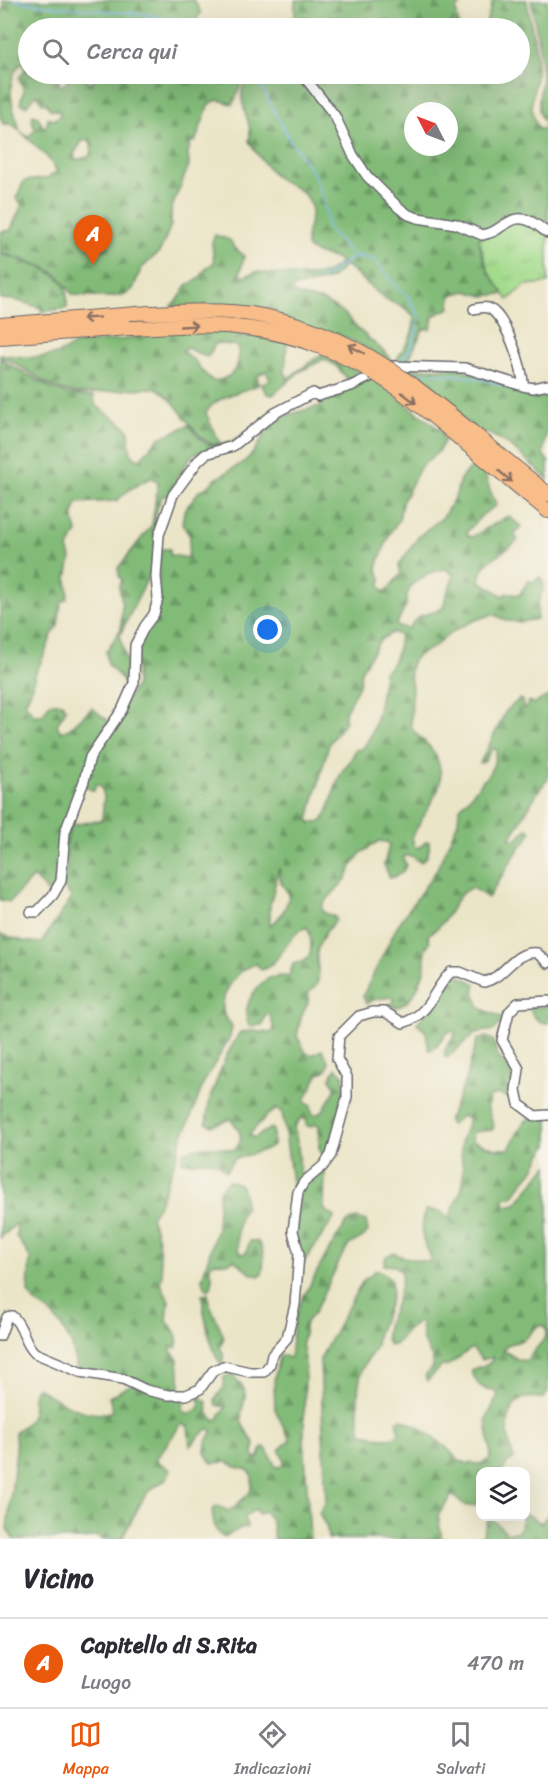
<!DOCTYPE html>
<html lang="it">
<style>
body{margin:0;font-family:Sriracha,sans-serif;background:#f7f7f7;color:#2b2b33}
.controls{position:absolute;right:18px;bottom:18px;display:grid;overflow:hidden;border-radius:12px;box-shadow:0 6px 24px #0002}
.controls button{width:54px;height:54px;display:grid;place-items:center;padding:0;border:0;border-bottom:2px solid #e1e1e2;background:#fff;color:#2b2b33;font:30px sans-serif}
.compass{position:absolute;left:404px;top:102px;width:54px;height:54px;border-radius:50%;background:#fff;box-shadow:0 6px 24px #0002;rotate:312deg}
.you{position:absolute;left:268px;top:630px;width:21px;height:21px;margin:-15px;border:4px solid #fff;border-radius:50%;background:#1a73e8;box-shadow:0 0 0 9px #1a73e833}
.badge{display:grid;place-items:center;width:39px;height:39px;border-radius:50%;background:#ea580c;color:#fff;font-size:20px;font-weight:700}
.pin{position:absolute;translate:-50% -50px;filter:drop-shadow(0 2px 3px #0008)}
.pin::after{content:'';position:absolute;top:32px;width:21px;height:18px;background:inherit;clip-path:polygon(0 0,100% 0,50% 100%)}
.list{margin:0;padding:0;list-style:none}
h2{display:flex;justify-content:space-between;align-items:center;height:78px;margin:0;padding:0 24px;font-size:26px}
h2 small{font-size:20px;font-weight:400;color:#7c7c81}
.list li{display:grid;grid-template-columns:39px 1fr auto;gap:18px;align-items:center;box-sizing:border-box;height:90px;padding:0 24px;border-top:2px solid #e1e1e2}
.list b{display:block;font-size:22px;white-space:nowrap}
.list p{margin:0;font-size:20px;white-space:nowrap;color:#7c7c81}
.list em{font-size:20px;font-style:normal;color:#7c7c81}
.icon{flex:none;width:33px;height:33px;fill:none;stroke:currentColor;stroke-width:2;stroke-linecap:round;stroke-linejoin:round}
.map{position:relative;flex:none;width:548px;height:1539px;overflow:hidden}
.search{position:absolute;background:#fff;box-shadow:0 6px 24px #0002;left:18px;right:18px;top:18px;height:66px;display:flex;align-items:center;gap:15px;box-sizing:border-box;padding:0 21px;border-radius:33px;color:#7c7c81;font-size:22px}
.sheet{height:168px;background:#fff}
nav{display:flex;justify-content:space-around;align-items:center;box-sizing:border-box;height:84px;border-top:2px solid #e1e1e2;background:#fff;font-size:16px;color:#7c7c81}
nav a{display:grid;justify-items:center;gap:3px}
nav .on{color:#ea580c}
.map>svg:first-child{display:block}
.grass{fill:url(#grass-tufts);stroke:#627e64;stroke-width:1.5}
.forest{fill:url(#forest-firs);stroke:#526e5a;stroke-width:1.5;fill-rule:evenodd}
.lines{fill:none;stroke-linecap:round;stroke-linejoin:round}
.stream{stroke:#84bcf4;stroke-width:1.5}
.minor-casing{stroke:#68666c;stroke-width:12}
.highway-casing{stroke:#68666c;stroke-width:16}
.minor{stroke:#fff;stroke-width:9}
.highway{stroke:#f8bd89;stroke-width:14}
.highway-bridge-casing{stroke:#68666c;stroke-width:16;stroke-linecap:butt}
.highway-bridge{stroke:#f8bd89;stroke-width:14}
.oneway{stroke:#8d7062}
</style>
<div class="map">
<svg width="548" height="1539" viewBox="0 0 548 1539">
<defs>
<pattern id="grass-tufts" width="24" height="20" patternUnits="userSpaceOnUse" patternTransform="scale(1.5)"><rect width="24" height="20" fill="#a3db8c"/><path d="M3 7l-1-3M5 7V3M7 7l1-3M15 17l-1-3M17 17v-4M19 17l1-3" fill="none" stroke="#8cbc7a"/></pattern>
<pattern id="forest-firs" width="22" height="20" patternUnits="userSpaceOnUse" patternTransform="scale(1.5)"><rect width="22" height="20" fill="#82bb78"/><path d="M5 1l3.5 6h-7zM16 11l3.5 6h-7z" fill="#6a9864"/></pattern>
</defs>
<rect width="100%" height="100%" fill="#f7f3e8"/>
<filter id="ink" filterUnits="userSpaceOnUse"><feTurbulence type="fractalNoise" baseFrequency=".0167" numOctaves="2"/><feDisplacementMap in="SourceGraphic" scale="12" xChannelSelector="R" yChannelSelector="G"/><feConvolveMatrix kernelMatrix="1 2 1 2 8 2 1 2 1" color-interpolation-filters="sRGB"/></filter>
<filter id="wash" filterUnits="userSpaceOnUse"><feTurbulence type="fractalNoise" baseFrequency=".008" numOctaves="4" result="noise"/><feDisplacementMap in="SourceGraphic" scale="24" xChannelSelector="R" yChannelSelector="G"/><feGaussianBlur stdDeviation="1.35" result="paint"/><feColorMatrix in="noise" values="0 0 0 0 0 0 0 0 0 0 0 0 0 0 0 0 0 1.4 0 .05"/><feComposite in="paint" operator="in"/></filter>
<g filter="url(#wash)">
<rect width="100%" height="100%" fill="#ebe5c7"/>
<path class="grass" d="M517,218L548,235V283L526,285L508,300L489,273L479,239Z"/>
<path class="forest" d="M6,0H194L201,13L197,18V28H28V74H59L58,80L61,87L68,81L69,74H80L90,84L93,81V74H250L242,82L233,104L218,100L209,104L195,142L191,141L188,153L189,165L171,210V225L160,251L141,269L133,289L125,295L109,297L73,295L58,275L44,267L0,252V232L11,230C14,221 19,212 22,204L16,198L24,181L48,178L57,171L49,159L17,128L11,124H3L0,116V13L4,7L3,1ZM23,64L25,71L19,78L24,90L20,103L26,106L37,94L42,103H46L50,109L59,111L60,115L54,120L48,118L47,125L44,128L38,117L33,115L32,120L35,130L28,137L19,130C19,121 14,115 13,107C10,93 10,76 19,65ZM89,140L91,143L92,153L88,157L76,160L74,154L82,141Z
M295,0H466L456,9L459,28H295Z
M493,0H527C529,21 537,44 537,65C537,91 524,103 539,129H543L548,117V233L517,215L499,220L483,233L479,239L481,251L489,273L503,292L502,294L484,296L466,291L451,295L450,308L433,316L431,329H423L406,365L396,363C397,356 400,355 403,350C410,341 415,328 414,317C408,307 398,306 388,300C371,291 358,271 338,260C329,255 317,256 309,249C300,241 315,218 311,205C306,189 287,186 277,177C266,167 256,153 249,141C256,119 225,92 255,74H520V28H487L486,23ZM413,111H449V147H413Z
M531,0H548V104L543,120C534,107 542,90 542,75C541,50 535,25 531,0Z
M215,235L230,240L234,247L244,256L240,274L242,277L256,272L306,276L325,274L340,264L344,267L331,279L295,287L292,291L298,295L323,301L344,313L357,328L389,356L393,363L346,338L171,306L178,300L187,285L199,279L207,267L214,263L212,242Z
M0,254C16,258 56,270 64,284C68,291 67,300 67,308L42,312L41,308L15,300L0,299Z
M208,329L287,341L285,372L288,378L323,353L369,376L351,383L335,365L324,359L299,372L273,395L267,394L261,384L270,380L266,371L257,376L259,384L256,386C240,392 214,397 206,413L215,434L221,443L213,445C191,435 180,403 158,389C131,385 101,397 70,392C44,388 25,364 0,357V354C26,358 52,362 75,344L127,339L139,334ZM217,343L237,346C243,365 232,380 213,381L202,371L195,361L182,351L187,348L207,357C213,353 211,346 217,343Z
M0,359L53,389L68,394L94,396L95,404C105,415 120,418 129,431C130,442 127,458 140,459L159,438L189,425C211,452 210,449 241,438L236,443L193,454L178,476L169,497L163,495C158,504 152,520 159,529L155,563L120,635L131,680L127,692L121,678L108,665L106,652L121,629L122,601L119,587L122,580L119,576L118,568L152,525L158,483L155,479L150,478L130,489L116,501L78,503C71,511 74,522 77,532L68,548L71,558L67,578L68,594L67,599L61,603L58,626L51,636L48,646L35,675L33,686L25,703L35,716L43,714L50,703H62L66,709L57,725L61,732L69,729L92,708L111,723L78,784L60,878L49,893L33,877L10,902L0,900Z
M458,368L529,391L537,392L548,388V424L543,454L548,461V480C532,465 505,437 483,432L482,434L400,369Z
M372,378L443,432L442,436L445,440L438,452L421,466L402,503L399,520L391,531L380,558L377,569L381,578L380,587L384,592L387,590L401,574L399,565L419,536L443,517L456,495L460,479L467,471L474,468L477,464L484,470C487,482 490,494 497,505L482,515L467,532L468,536L472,537L508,516L521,526L514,534L518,540C504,554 481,559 480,581L503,596L507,593L519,595L529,580L532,582L540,577C548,585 540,594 538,604C537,609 538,614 537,619L520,622L507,621L493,614C471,621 453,629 436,645C428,652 415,653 411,665C408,672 411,680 412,688C412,701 411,713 411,726C414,734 421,738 427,744C439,756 444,774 438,790L412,837L414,846L418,848L427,841L429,842C430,850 428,860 420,862L412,856H404L403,859L406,864C404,873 398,876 390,878L384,865L389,845L386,842L379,841L360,854L352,866L346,879L322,905L323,912L335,917L336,920C328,929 321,937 318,948C313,965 327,981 309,992L308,1003L301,1017L297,1036L306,1053L312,1055L322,1050L329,1062L327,1069L318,1075L305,1100L307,1104L311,1105L312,1113L315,1115L322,1112L335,1090V1086L330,1079L336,1068L344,1076V1093L326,1160L319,1149V1126L316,1124L310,1127L306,1125L305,1119L301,1118L294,1127L298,1146L300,1170L303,1177L293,1189L282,1112L277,1109L266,1116L249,1135L254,1138L271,1128L273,1129V1145L268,1149L234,1159L226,1171C223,1169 222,1166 219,1164C208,1157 192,1165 182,1161L184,1152C200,1145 216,1146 233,1150C247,1141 239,1128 230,1119L212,1126L206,1123L210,1098L226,1056L240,1032L252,1031L270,1033L274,1030L270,1014L266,1015L262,1025L249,1026C241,1010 252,990 266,980C273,975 282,977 289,976L293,964C296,963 300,963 303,961C315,956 311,935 307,927C286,934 283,962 262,970L256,964C237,969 218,995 224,1015C225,1020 230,1021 232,1026L230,1037L204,1082L188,1125L182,1136L178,1153L158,1207L151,1217C157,1233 159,1242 160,1259C161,1268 164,1272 160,1282L169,1301L167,1321C173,1329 181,1337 176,1348L171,1347V1351L178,1359L180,1387L176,1393L80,1370L76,1365L72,1345L60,1324L48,1311L36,1303L28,1293L30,1257L16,1236L17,1223L0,1238V934L23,941L41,943L71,899L70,895L62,885L67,868L66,845L71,825L102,820L104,796L101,786L96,784L94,791L84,786L91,758L136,685L137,644L157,616L160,549H170V555L188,558L190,536L182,524L184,511L199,491L209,486L214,480L244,462L253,453L275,418L320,406L330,392ZM445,569L452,573L453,578L445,599L443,608C425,619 424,607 409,628L398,627L396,625L406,606L407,595L412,584L429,573ZM393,632L400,636C397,653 397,661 384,672C381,694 377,733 362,749L355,750C353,761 345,765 340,775C333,789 332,808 322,821L310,823L309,818L329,744L345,721V712L360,683L361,671L380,640ZM279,868L281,883L289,894C288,905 280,920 270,925V905Z
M548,696V779L539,790L510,839L515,840L528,828L531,831L526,842L522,844L488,898L473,888C458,890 454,908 445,919C441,925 434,931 428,935L430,942C423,950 425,954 425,964C424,979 409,1013 390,1006L394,1000L392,997L376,999L366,1004L363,996L366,989L398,925L436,871L458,822L459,809L488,775L493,766L497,750L493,748L484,762L480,763L506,711L520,699L522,700L523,708L525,709L529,701L534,704Z
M452,972L476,984L474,992L480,1008L501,1017L503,1020L494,1030L475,1033L447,1058L444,1056L446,1048L456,1033L453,1031L447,1032L433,1050H429L426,1032L417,1023L430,1009Z
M548,1002V1023C538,1023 532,1016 529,1006L541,1007Z
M486,1037L493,1040L498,1057C511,1066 514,1081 515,1096L512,1099L499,1094L491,1096L487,1106L494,1127L492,1130L473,1132L472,1141L496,1149H509L523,1123L532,1116L548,1118V1145L541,1155L533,1171L520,1186L514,1196L505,1198L503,1201L507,1206L516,1204L548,1165V1393L543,1398C535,1398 527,1396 520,1400C503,1411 507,1442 514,1458L507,1463L503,1471L480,1472V1500L477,1505L466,1506L452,1495L438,1515L442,1539H328L327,1528L319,1513L326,1502L320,1359L355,1294L363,1281L376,1270H379L390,1278C397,1300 382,1317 377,1336C376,1339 377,1342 376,1345C373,1355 363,1363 361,1373C356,1394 357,1413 362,1433C373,1437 390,1441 399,1434L397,1421L401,1419L419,1427L446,1447L458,1460L466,1463L480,1464L489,1460L491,1456L486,1420L498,1395L494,1390C478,1389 478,1384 471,1371C477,1364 490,1369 493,1357L482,1360L472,1348L446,1367L443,1365L427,1381L425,1376L432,1367L433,1359L423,1341L421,1323L418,1322L407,1330L395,1345H389C380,1334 392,1315 396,1303C400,1293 401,1283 402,1273L396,1266L384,1265L386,1256L393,1253L403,1257L430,1262C432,1251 425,1249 423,1240C421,1231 423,1218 426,1210L440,1211L450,1219C451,1205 462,1196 463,1183C465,1172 460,1157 461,1145C461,1136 467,1128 469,1118L462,1116L450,1125L448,1121L465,1082L477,1040ZM543,1325L547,1331L545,1338L526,1361L517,1359L503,1350L507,1345C512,1343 518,1342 522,1340C532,1336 532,1326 543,1325Z
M325,1169L324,1209L335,1217L301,1266L295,1233L300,1191Z
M228,1181C246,1182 244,1194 245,1208C236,1217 237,1237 238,1250L242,1254L246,1253L250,1241H257C266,1251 264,1262 262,1275L259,1276L250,1273L234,1260L228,1263C196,1259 218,1272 211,1288L207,1290L202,1279L217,1228L219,1190Z
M356,1218L366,1221L368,1231L363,1237L349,1245L343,1254L314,1313L306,1322L304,1334L302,1343L305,1359L304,1437L310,1539H273C274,1528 273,1520 264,1512L258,1514L255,1509L245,1517L247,1527L241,1528L224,1537C214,1533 213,1519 212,1510L217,1506L229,1511L249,1494L252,1486V1475L248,1470L236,1467L228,1462L212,1463C200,1450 206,1444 212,1432L211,1430L208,1429L197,1438L193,1444L190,1446L188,1426L181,1424L157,1458V1461L170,1470C168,1480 159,1484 151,1489C144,1493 127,1530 122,1539H102L95,1536L86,1539H13L7,1529L16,1451L15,1433C19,1428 27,1424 30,1418C35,1409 31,1399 35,1389L39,1388C57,1401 90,1421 113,1411L109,1397L132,1384L184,1396L183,1411L190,1414L199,1408L200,1403L198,1400L199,1396L207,1402L208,1413L214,1420L218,1419L226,1407L216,1405L215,1400L224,1387V1377L231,1374C258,1396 237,1402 242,1423C245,1432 252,1437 255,1445L253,1452L254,1457L258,1458L263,1447L266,1448L276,1467L283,1466L284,1459L279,1450L290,1440L275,1409L274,1380L279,1357L282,1355L290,1358L294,1322L300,1303L329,1250L347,1222Z
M208,1293L210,1305L224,1337L220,1347L223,1354V1364L219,1362C209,1342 204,1317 202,1295Z
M526,1514L541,1523L548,1515V1539H481L489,1517L508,1533L519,1531L522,1517L526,1516Z"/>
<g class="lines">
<path class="stream" d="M14,0L41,5L151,15L160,17L181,28
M256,77L289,138L314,174L324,201L328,229L351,254L374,260L392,282L408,297L420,317L412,345L401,362
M315,280C335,275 341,260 358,257
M406,373C431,373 456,374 480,379C503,383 525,398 548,391"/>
</g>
</g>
<g filter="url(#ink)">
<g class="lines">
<defs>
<path id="minor" d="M302,74L335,116L353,155L367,176L399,208L409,215L418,218L456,224L482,235C487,234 493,232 496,230C509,222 517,214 532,222C538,225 543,230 548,233
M474,309C478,308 483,307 488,308C505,314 524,369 523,386
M31,912H37L53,895L61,881L65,832L84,781L90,757L122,710L134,683L135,645L145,626L154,614L158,598L156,577L159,535L173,495L198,461L206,454L233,446L275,413L313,393L318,396L351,386L392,366L465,368L523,386L533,388L548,385
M548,1001L518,1003L509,1012L502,1040L519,1069L516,1090L519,1104L535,1116L548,1115
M0,1336L7,1317L12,1316C24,1326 24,1344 35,1353L80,1372L123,1379L146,1390L168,1395H186L200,1389L213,1371L223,1366L250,1372H264L270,1364L272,1355L287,1338L295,1305L299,1254L293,1231L298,1192L304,1182L323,1166L331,1155L347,1097V1077L337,1059L339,1036L359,1016L373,1012H385L403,1023C431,1014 433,989 451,972H460L484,982C505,978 513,950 537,953L548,963"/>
<path id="highway" d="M0,325L149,313
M0,337L130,328
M472,432L548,494
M463,441L548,511"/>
</defs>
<use href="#minor" class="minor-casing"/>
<use href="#highway" class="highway-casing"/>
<use href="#minor" class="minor"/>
<use href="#highway" class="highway"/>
<defs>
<path id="highway-bridge" d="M149,313C183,312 217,309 251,314C342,328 403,375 472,432
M130,328C168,327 206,323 244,328C293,333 348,354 388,382C414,400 439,421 463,441"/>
</defs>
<use href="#highway-bridge" class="highway-bridge-casing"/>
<use href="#highway-bridge" class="highway-bridge"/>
</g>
<defs><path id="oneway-shaft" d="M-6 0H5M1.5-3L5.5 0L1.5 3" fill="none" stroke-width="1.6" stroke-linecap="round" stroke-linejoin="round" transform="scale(1.5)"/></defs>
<g class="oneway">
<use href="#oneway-shaft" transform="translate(91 318) rotate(176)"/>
<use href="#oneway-shaft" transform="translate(189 326) rotate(-3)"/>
<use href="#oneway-shaft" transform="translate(356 349) rotate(-152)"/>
<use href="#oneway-shaft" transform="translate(409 398) rotate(37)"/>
<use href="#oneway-shaft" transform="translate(505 476) rotate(40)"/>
</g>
</g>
</svg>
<div class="controls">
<button><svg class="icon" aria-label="layers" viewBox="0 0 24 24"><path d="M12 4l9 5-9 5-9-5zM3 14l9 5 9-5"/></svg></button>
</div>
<svg class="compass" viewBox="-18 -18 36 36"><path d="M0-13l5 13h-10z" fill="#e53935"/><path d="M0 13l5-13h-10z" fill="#7c7c81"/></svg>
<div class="you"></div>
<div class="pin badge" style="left:93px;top:265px">A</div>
<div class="search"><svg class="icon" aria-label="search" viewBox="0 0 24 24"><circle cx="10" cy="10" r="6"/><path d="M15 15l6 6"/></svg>Cerca qui</div>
</div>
<section class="sheet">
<h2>Vicino<small></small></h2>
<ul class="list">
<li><span class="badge">A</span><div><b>Capitello di S.Rita</b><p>Luogo</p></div><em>470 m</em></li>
</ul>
</section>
<nav>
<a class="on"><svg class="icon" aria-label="map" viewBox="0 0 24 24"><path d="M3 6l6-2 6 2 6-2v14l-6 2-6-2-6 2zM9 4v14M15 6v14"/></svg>Mappa</a>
<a><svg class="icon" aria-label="directions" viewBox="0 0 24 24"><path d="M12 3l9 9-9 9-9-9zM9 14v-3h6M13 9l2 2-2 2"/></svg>Indicazioni</a>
<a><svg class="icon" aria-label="saved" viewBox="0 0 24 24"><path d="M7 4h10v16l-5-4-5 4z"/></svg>Salvati</a>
</nav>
